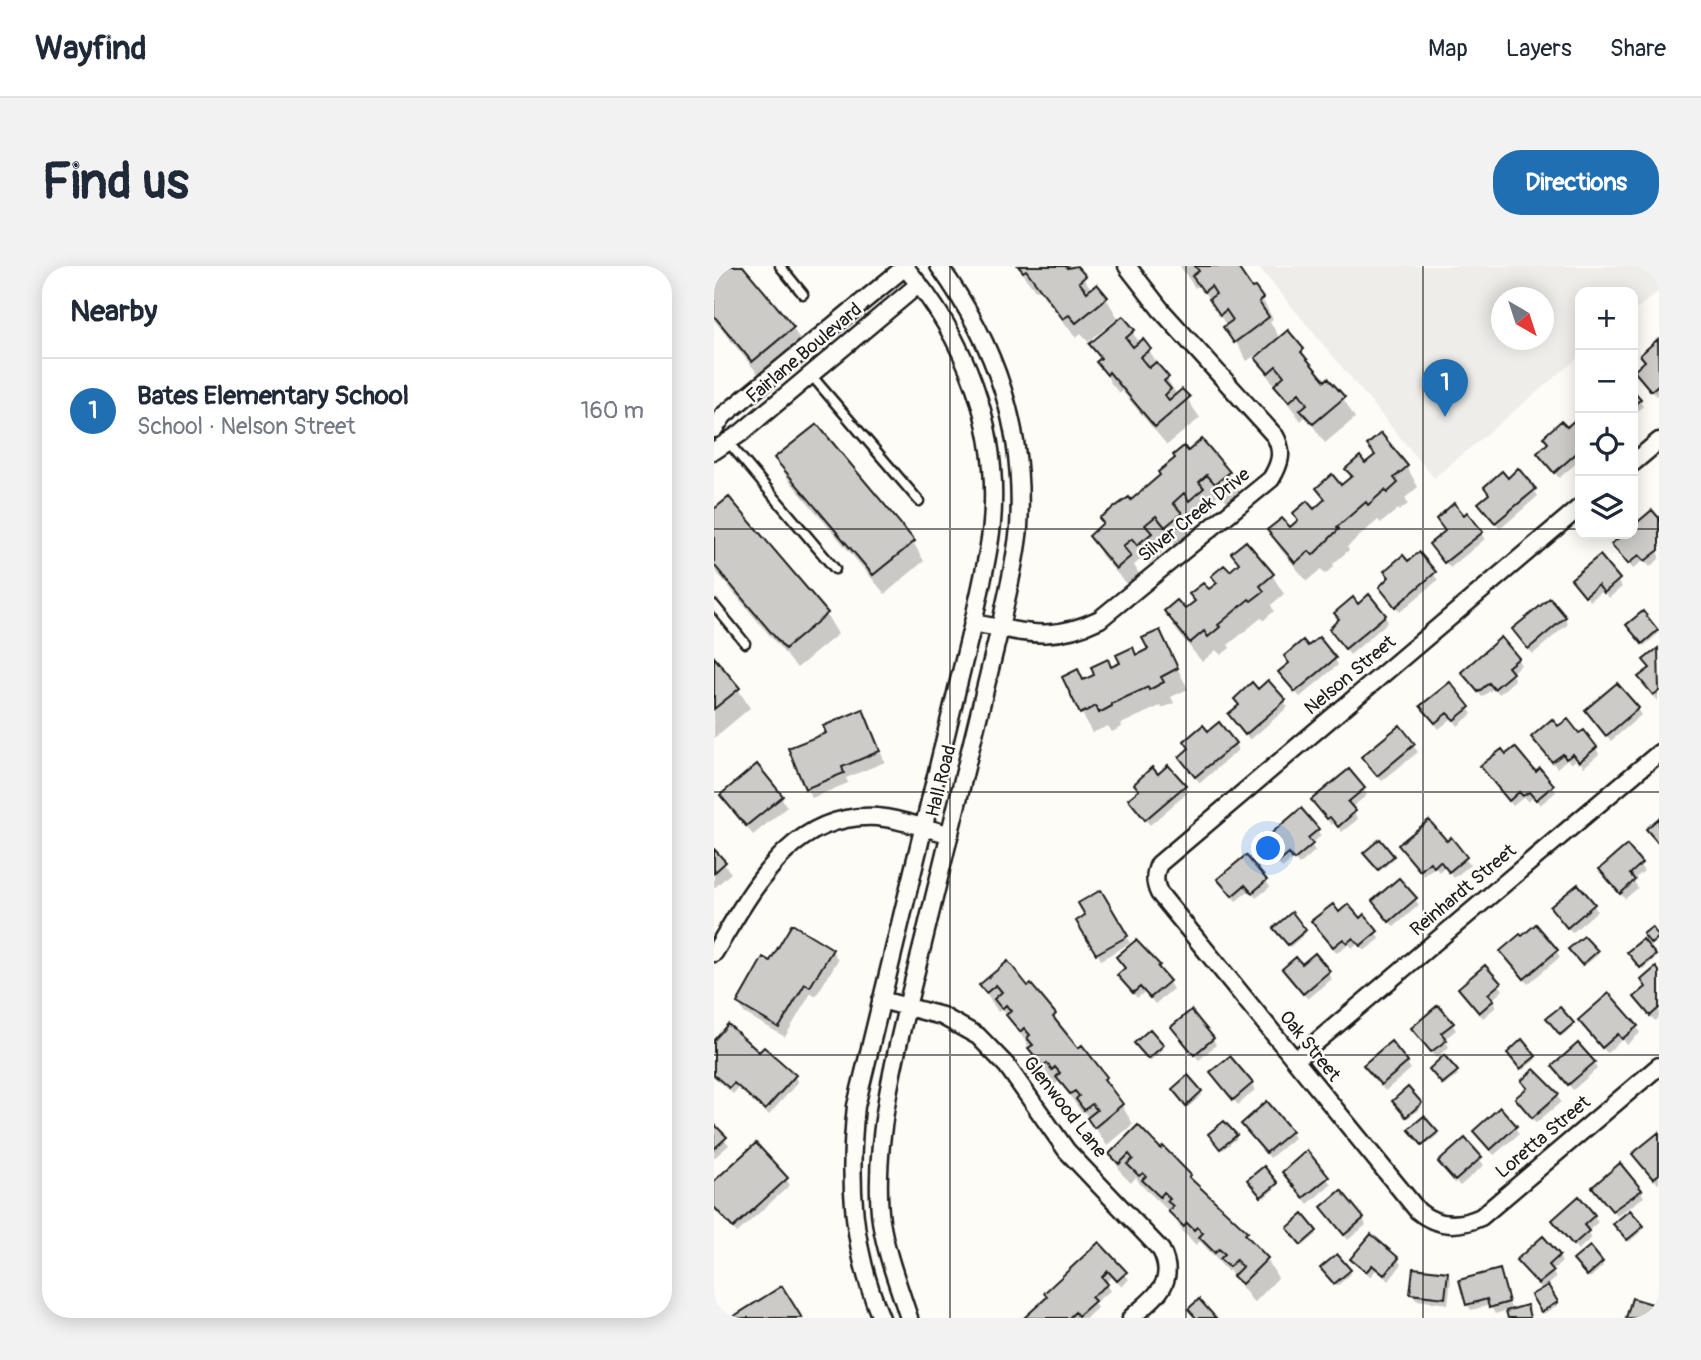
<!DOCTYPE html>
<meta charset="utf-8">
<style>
body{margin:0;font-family:Pangolin,sans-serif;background:#f2f2f3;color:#1f2937}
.controls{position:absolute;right:21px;top:21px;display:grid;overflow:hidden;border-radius:14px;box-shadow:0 4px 18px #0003}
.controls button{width:63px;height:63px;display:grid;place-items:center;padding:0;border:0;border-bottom:2px solid #e0e1e3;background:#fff;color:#1f2937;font:35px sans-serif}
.compass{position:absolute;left:777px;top:21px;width:63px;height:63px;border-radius:50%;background:#fff;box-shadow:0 4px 18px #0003;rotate:141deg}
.you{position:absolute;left:555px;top:583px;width:24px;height:24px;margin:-18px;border:5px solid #fff;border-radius:50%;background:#1a73e8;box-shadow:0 0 0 10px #1a73e833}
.badge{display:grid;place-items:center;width:46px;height:46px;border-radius:50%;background:#1f6fb2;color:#fff;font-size:23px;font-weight:700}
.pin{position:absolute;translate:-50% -58px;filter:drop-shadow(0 2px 4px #0008)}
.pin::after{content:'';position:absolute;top:37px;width:24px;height:21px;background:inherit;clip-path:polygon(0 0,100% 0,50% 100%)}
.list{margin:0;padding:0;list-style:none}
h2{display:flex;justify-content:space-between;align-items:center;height:91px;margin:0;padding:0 28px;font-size:30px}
h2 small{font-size:23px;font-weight:400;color:#747a83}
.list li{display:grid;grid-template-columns:46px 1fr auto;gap:21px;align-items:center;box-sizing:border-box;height:105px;padding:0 28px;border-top:2px solid #e0e1e3}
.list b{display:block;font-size:26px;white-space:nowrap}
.list p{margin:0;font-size:23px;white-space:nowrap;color:#747a83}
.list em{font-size:23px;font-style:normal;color:#747a83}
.icon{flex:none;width:38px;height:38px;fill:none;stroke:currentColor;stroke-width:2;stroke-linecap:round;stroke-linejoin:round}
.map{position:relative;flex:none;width:945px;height:1052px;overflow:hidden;border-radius:28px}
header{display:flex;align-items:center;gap:42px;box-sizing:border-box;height:98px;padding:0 35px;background:#fff;border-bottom:2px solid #e0e1e3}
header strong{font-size:33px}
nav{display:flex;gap:38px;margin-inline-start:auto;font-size:24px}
.intro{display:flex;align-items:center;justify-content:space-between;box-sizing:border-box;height:168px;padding:0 42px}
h1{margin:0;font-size:49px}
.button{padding:18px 32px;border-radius:28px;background:#1f6fb2;color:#fff;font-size:24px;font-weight:700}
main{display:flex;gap:42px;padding:0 42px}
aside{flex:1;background:#fff;border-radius:28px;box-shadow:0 4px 18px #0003}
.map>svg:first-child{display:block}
.built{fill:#eeede9;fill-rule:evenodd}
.shadow{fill:#0003}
.building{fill:#cccbc8;stroke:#1c1c1c;stroke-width:2}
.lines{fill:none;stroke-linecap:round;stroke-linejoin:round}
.service-casing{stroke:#1c1c1c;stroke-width:13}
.minor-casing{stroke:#1c1c1c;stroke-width:21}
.service{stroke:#fdfcf7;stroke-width:8}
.minor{stroke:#fdfcf7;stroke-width:16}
.grid{fill:none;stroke:#1c1c1c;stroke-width:2;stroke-opacity:0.55}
.labels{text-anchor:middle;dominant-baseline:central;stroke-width:5;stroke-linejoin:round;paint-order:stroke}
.street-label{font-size:19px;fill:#1c1c1c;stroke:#fdfcf7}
</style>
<header>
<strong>Wayfind</strong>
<nav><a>Map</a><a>Layers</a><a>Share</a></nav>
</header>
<div class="intro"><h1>Find us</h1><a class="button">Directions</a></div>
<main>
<aside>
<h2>Nearby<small></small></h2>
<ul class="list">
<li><span class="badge">1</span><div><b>Bates Elementary School</b><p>School · Nelson Street</p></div><em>160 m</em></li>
</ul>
</aside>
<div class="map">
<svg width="945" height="1052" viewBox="0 0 945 1052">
<rect width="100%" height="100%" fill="#fdfcf7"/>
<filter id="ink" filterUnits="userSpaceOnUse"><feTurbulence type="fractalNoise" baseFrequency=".0143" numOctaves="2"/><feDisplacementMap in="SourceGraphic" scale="14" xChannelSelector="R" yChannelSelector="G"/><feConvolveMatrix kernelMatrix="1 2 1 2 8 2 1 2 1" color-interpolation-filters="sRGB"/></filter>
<g filter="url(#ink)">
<path class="built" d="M544,0H945V25L919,46V26H866V90L720,212ZM788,32H830V74H788Z"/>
<path class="shadow" d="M0,0H27L79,62L90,81L50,115L0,54Z
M304,0H361L378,24L392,32L404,52L374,76L367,67L362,72L324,23L322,25L312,13Z
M466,0H522L538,25L541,23L548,33L559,53L556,55L566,73L588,84L600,104L611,117L629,132L641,152L611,177L592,150L587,155L555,112L543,92L554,83L553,81L533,95L503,44L485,19L481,22Z
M408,52L426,77L435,84L463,129L468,125L486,152L453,179L408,125L405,127L396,116L378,78Z
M944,75L945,127L942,130L926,111L932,96L928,89Z
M919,126L929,140L919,149Z
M863,154L866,158V194L845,212L829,193L852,164Z
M655,180L693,201L704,221L691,232L694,238L685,245L684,243L667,257L664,254L633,281L635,284L619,298L620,301L611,308L607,303L593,315L567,284L555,265L576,264L611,235L604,223L627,222L639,212L634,203L651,200L661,191Z
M474,187L515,207L526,226L514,237L506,227L496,236L500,243L488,253L482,246L470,256L477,268L464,280L455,268L443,279L448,287L435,298L430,291L420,299L427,311L415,321L388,290L377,270Z
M62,193L199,276L210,295L171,328L74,213Z
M794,214L820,224L824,230L786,263L770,244L776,229Z
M0,246L112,348L124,368L83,402L0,303Z
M938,246L945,255V293L936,301L930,294L919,303L900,279L912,268H919V262Z
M767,267L771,273L736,302L721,283Z
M705,288L724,314L686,346L670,327L694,297Z
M886,291L908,321L895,332L889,324L876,335L863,319Z
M516,308L558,309L570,328L557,339L560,345L550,354L547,352L514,379L516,382L507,389L502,384L488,396L463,365L452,346H471L482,337L477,329L495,326L504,319L499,311Z
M644,340L671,350L674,356L636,389L617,364Z
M928,348L944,368L930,380L916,362Z
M851,352L854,358L819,388L804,370Z
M445,366L474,423L457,431L460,437L448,442L446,440L407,458L408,461L398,466L394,460L378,467L350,412L369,416L397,403L436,384Z
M594,383L621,393L624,399L586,431L570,413L576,398Z
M944,384L945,386L944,435L930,418Z
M803,393L807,399L797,407L801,414L785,428L780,422L768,431L752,412Z
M0,394L24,423L36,442L0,472Z
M570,435L574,441L536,474L520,455Z
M754,442L758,448L744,460L738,452L725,463L712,447Z
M923,443L927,449L897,475L873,445Z
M148,445L171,496L132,512L134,517L98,532L92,522L114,467Z
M686,462L704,486L668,515L653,498Z
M844,463L865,470L882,482L885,488L870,501L863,493L857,498L853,493L843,502L823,477Z
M494,468L521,478L524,484L486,517L470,498L476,483Z
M772,507L822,508L838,520L842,526L826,539L820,531L814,536L810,531L799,540Z
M444,510L470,520L474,526L436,559L420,540Z
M649,523L653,529L637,542L644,553L628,566L620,556L617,559L599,535Z
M9,529L67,531L73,541L39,569Z
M603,564L607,570L597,578L601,585L585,599L580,593L568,602L552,583Z
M737,574L756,599L740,612L731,600L725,606L721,601L710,610L690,586L733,577Z
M913,582L930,605L919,614L924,622L911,633L891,610Z
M0,585L17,607L0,622Z
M653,590L679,591L680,593L666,605Z
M552,615L556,621L542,632L536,624L522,635L509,620Z
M386,626L416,677L387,694L365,655L374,650Z
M701,633L705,639L680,661L660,636Z
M880,639L883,645L858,667L842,648Z
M625,648L645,654L650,651L666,673L650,685L644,677L638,682L634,678L623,687L603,662Z
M563,665H591L592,667L576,681Z
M422,677L445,700L459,723L441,738L431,726L423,732L409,715L412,704L404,692Z
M118,684L124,694L102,730L97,727L71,771L30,747L25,737Z
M842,685L846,691L814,718L792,692Z
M858,686H882L884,689L870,700Z
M916,689L941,690L942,692L929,703Z
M600,690L618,713L594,733L574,710Z
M294,697L340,749L352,770L391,812L419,858L393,880L370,845L368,847L345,815L341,819L301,760L288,743L284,746L267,719Z
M945,708V751L941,755L926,738Z
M785,718L789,724L778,734L782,741L769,752L746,723Z
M836,755L858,758L860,760L848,770Z
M738,758L742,764L731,773L735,781L722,792L703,769Z
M870,760L923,761L926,767L913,779L909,773L893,787Z
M436,765L450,783L436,795L423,780Z
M463,768L499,773L502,779L485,794Z
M0,777L80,810L84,816L55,849L24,822L19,828L0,811Z
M796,789L821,791L822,793L809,804Z
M693,797L697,803L671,825L655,806Z
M880,797L883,803L859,824L840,800Z
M718,805L742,806L744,809L730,820Z
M498,807L538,818L541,824L524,839Z
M474,811L488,829L474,841L461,826Z
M809,816L843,829L847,836L822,857L803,833L814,824Z
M682,837L706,838L708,841L694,852Z
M529,858L577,866L580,872L556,892Z
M0,860L15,879L0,892Z
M424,861L476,910L482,920L532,967L539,979L553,993L564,1012L540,1037L515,1004L514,1006L486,975L482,979L468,965L459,949L426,918L422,911L417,917L408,908L397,888Z
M801,862L805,868L780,889L765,871Z
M698,866L722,867L724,869L710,880Z
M945,868V917L944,918L920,889Z
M521,870L523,872L509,884L497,871Z
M751,875L770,899L746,920L730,902Z
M593,887L617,918L594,938L573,912Z
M72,913L76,919L23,967L0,942V917Z
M537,917L562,918L564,920L550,932Z
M927,925L930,931L903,950L884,927Z
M864,933L884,956L873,966L877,972L864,984L843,960Z
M609,942L649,953L652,959L634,974Z
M903,961H929L930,963L915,976Z
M577,965L602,966L603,968L589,980Z
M385,979L415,1013L408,1021L398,1011L391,1017L396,1025L380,1037L383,1042L372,1052H312Z
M876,983L889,1000L876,1012L863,997Z
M845,990L848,996L838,1005L842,1012L833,1020L844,1039L829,1048L819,1030L829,1024L808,1000Z
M638,993H684L687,999L675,1015L662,1004L656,1011L642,999Z
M610,1005H635L637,1008L623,1020Z
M785,1005L798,1045L815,1052H796L794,1044L781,1048L776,1039L757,1044L753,1038Z
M733,1008L737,1014L734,1038L702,1034L698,1027Z"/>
<path class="building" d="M0,0H29L80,61L38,96L0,50Z
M304,0H352L353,2L363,0L372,10L365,16L373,26L383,18L394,31L362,57L355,49L349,53L312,4L309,6Z
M481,0H523L538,22L541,21L549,32L545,36L555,51L520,77L509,61L519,54L512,44L506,49L495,33L502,28L497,20L490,26L478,10L485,5Z
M409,50L421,64L412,72L419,81L429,73L437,83L426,91L435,102L442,96L455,111L450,115L457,123L451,129L455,134L468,123L476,131L441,161L395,106L393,109L382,96L387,92L375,78Z
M574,64L590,83L587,86L611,115L614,112L631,131L599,158L586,144L593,138L585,127L575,136L560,119L570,110L562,100L554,107L541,92Z
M944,73L945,118L937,125L920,105L931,95L926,89Z
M919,124L927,133L919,140Z
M863,152L866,155V184L840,207L823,187L834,177L829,171L847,155L853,161Z
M103,158L201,275L159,309L60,192Z
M667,167L694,200L680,212L684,217L673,227L671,224L654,239L652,236L623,261L625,263L599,289L595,285L581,297L553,264L568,252L576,261L584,254L579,247L593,235L600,243L611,233L602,222L618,208L627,219L638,210L631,203L646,190L651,197L661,189L653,179Z
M488,173L516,206L501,218L493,209L485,216L490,222L475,235L470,227L459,237L468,247L451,261L442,250L431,259L438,267L423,279L418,273L409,280L417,290L402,303L375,270L389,257L385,252L415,231L417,234L446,209L444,206L461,192L459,189L470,180L474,185Z
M804,202L822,223L781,257L764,237L775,228L770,221L788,205L794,212Z
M15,231L114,347L71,383L0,299V243Z
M740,237L750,249L753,246L769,266L730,297L715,278L731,265L722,253Z
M938,244L945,252V284L931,295L925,289L914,298L897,278L910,268H919V260Z
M532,275L560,308L546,320L550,325L537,335L535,333L504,359L506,361L494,371L490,365L476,377L450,345L463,334L471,343L481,335L475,328L489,317L495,323L503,317L497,310L510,299L516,305L525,297L517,287Z
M705,286L722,306L681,341L665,321L675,311L670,305L689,289L694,295Z
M886,289L906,313L890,327L884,319L871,330L857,313Z
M655,328L672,349L631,383L615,363L625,353L620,347L639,331L644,338Z
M836,332L852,351L814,383L798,363Z
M929,345L944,364L928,378L912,359Z
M446,364L464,402L447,411L450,416L435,424L434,421L397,438L398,440L385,447L382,440L366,448L348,411L364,403L369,414L380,409L377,401L394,393L397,401L406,397L402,389L419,381L422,389L434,383L428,372Z
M605,371L622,392L581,426L564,406L575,397L570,390L589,374L594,380Z
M787,371L805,392L794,401L799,407L780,423L775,417L764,426L747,406Z
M944,382L945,425L939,429L924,411L936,402L929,394Z
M0,391L26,422L0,443Z
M554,414L572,434L531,469L514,448L525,439L520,433L538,416L544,423Z
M736,416L756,441L740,454L733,447L721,457L706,440Z
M903,417L925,442L892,470L871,444Z
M149,443L166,485L128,501L130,507L91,523L74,482L112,467L109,460Z
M838,453L844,460L854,453L865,467L870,464L883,481L865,496L859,488L852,493L849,488L838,496L817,471Z
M505,456L522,477L481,511L465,491L475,482L470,475L489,459L494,465Z
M686,459L701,478L663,510L647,491Z
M801,481L822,506L826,502L840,519L822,534L815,526L809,530L805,526L795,535L766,500L788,483L792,488Z
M43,498L69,530L32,560L6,529Z
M454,499L472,519L431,554L414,533L425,524L420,518L438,501L444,508Z
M635,503L651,522L634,536L642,545L624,561L616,551L613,553L597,534Z
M587,542L605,563L594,572L599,578L580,594L575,588L564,597L546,577Z
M945,552V578L932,563Z
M715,554L733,575L737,571L753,591L735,606L726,595L720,601L716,596L706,605L684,579Z
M666,573L680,590L664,604L649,587Z
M913,579L928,597L916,608L921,614L906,628L885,603Z
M0,583L12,596L0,607Z
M532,589L553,614L538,627L531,619L518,630L503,613Z
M685,612L703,632L675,656L658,635Z
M864,618L881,638L853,662L836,641Z
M387,624L414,670L382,688L362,655L371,649L364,637Z
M619,638L625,646L634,638L646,652L650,648L664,665L646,680L639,672L633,677L629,673L619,681L597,655Z
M578,646L592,664L574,679L559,662Z
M78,658L119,683L96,721L91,718L65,762L23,737L49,691L56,695Z
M822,658L844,684L810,713L786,685L806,668L808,670Z
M938,661L945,671L937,678L929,668Z
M870,670L884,685L868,699L854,683Z
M929,673L942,689L926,702L913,686Z
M422,674L446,699L444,701L456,715L436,732L426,721L419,727L403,709L411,702L402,691Z
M601,687L616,705L589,728L568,703L582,691L588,698Z
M294,695L314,720L317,718L342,748L339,751L364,782L368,779L393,811L390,813L409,838L380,862L373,852L383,844L378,838L370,844L362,833L365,830L361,825L356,828L342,811L346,807L341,801L338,804L333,797L329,800L314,782L319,779L313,772L316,769L310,762L306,766L292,749L297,745L292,739L288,743L280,733L288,726L282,719L272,727L265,719Z
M771,699L787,717L774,728L780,734L765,747L744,722Z
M942,701L945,705V742L936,750L920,731L932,721L927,714Z
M895,727L924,760L908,773L904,768L888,782L864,754Z
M724,739L740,757L727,767L733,774L717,786L697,762Z
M846,741L860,757L846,769L832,752Z
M477,744L500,772L480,789L457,761Z
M14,758L45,786L50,781L82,809L51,844L20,817L15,822L0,809V774Z
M436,763L450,779L434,793L420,777Z
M808,773L822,790L806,803L793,787Z
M677,775L694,796L667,819L649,799Z
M864,777L881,796L854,819L838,800Z
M730,789L744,805L728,818L715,803Z
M516,790L539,817L519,834L496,806Z
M820,803L845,828L818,852L801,832L813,822L807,815Z
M474,809L488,825L472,840L458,823Z
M694,821L708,837L692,851L678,835Z
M553,835L578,865L552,887L527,858Z
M786,841L803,860L776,884L759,865Z
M710,850L724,866L708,879L694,863Z
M510,855L523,869L506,883L494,868Z
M0,858L13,871L0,883Z
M424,859L447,883L449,880L477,909L475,911L534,966L531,968L554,992L528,1018L519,1010L528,1001L522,994L515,1001L506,993L511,988L505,983L501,987L485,971L489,967L483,961L480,964L473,957L470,961L454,945L459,940L453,935L456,933L450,926L446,931L428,914L432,910L429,907L425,910L413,898L419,893L415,888L405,898L395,888Z
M945,866V908L939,913L918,888Z
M751,872L768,891L741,915L724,896Z
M42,877L74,912L19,962L0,941V915Z
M593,884L615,911L589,932L568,906Z
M906,897L928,924L898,945L878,921Z
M550,900L564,917L547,931L533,914Z
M627,924L650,952L630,969L607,941Z
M865,930L881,949L870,959L875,965L859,979L838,954Z
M916,944L930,960L913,974L899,958Z
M589,948L603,965L587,979L573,962Z
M657,968L685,992L670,1009L658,999L652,1006L636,993Z
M829,970L846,989L835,999L840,1005L824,1018L802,994Z
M385,976L413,1006L403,1015L394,1005L388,1011L394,1018L377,1031L381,1035L364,1050L361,1046L355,1052H310L333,1031L330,1027Z
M876,980L889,996L873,1010L859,994Z
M623,988L637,1004L620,1018L606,1002Z
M699,1002L734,1006L731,1032L696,1028Z
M786,1003L795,1036L775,1042L773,1033L752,1039L745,1014Z
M834,1019L844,1036L827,1046L817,1029Z
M68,1020L88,1052H17Z
M918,1032L945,1040V1052H912Z
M485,1033L502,1052H482L474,1043Z
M813,1039L816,1052H794L792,1045Z"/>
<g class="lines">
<defs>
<path id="service" d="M66,0L89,28
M97,109L205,235
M14,176L121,303
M0,339L31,377"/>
<path id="minor" d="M0,163L10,149L191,1
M0,185L27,167L205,18
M919,197L945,175
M866,241L445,598C440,608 440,616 445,627L704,945C723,961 745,961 767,951L945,800
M259,357C310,366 337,377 386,353L557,213C566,198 570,186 561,170L447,44L413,0
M0,687C39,624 76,546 163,551C187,553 211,563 236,568
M167,734L228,750L264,770L293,800L353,885L447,984C464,1018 440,1031 417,1052
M581,794L945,487
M167,1052C138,983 134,914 142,840L259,357C266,324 275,290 278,257C286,161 252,72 190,0
M195,1052C185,1021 172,988 167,955C156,872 189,758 209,677C235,572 260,467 286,362C293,328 302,295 305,261C311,163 282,79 225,0"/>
</defs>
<use href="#service" class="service-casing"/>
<use href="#minor" class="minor-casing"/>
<use href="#service" class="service"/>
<use href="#minor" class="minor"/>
</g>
</g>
<path class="grid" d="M236,0V1052M472,0V1052M709,0V1052M0,263H866M919,263H945M0,526H945M0,789H945"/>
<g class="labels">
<g class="street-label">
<text transform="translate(90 87) rotate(-40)">Fairlane Boulevard</text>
<text transform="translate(480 249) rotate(-39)">Silver Creek Drive</text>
<text transform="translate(636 409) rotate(-40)">Nelson Street</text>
<text transform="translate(227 515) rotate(-76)">Hall Road</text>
<text transform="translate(749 624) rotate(-40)">Reinhardt Street</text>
<text transform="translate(596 780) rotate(51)">Oak Street</text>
<text transform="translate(351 841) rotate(52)">Glenwood Lane</text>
<text transform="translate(829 871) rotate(-40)">Loretta Street</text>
</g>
</g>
</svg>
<div class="controls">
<button>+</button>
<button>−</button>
<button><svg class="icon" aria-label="locate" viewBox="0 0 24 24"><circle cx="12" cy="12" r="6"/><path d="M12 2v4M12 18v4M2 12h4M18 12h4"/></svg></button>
<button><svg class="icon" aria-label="layers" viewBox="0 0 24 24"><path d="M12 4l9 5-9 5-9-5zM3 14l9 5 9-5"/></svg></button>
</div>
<svg class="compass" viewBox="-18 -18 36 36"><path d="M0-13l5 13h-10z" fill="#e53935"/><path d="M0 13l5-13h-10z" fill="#747a83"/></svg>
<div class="you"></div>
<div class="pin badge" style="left:731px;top:151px">1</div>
</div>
</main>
